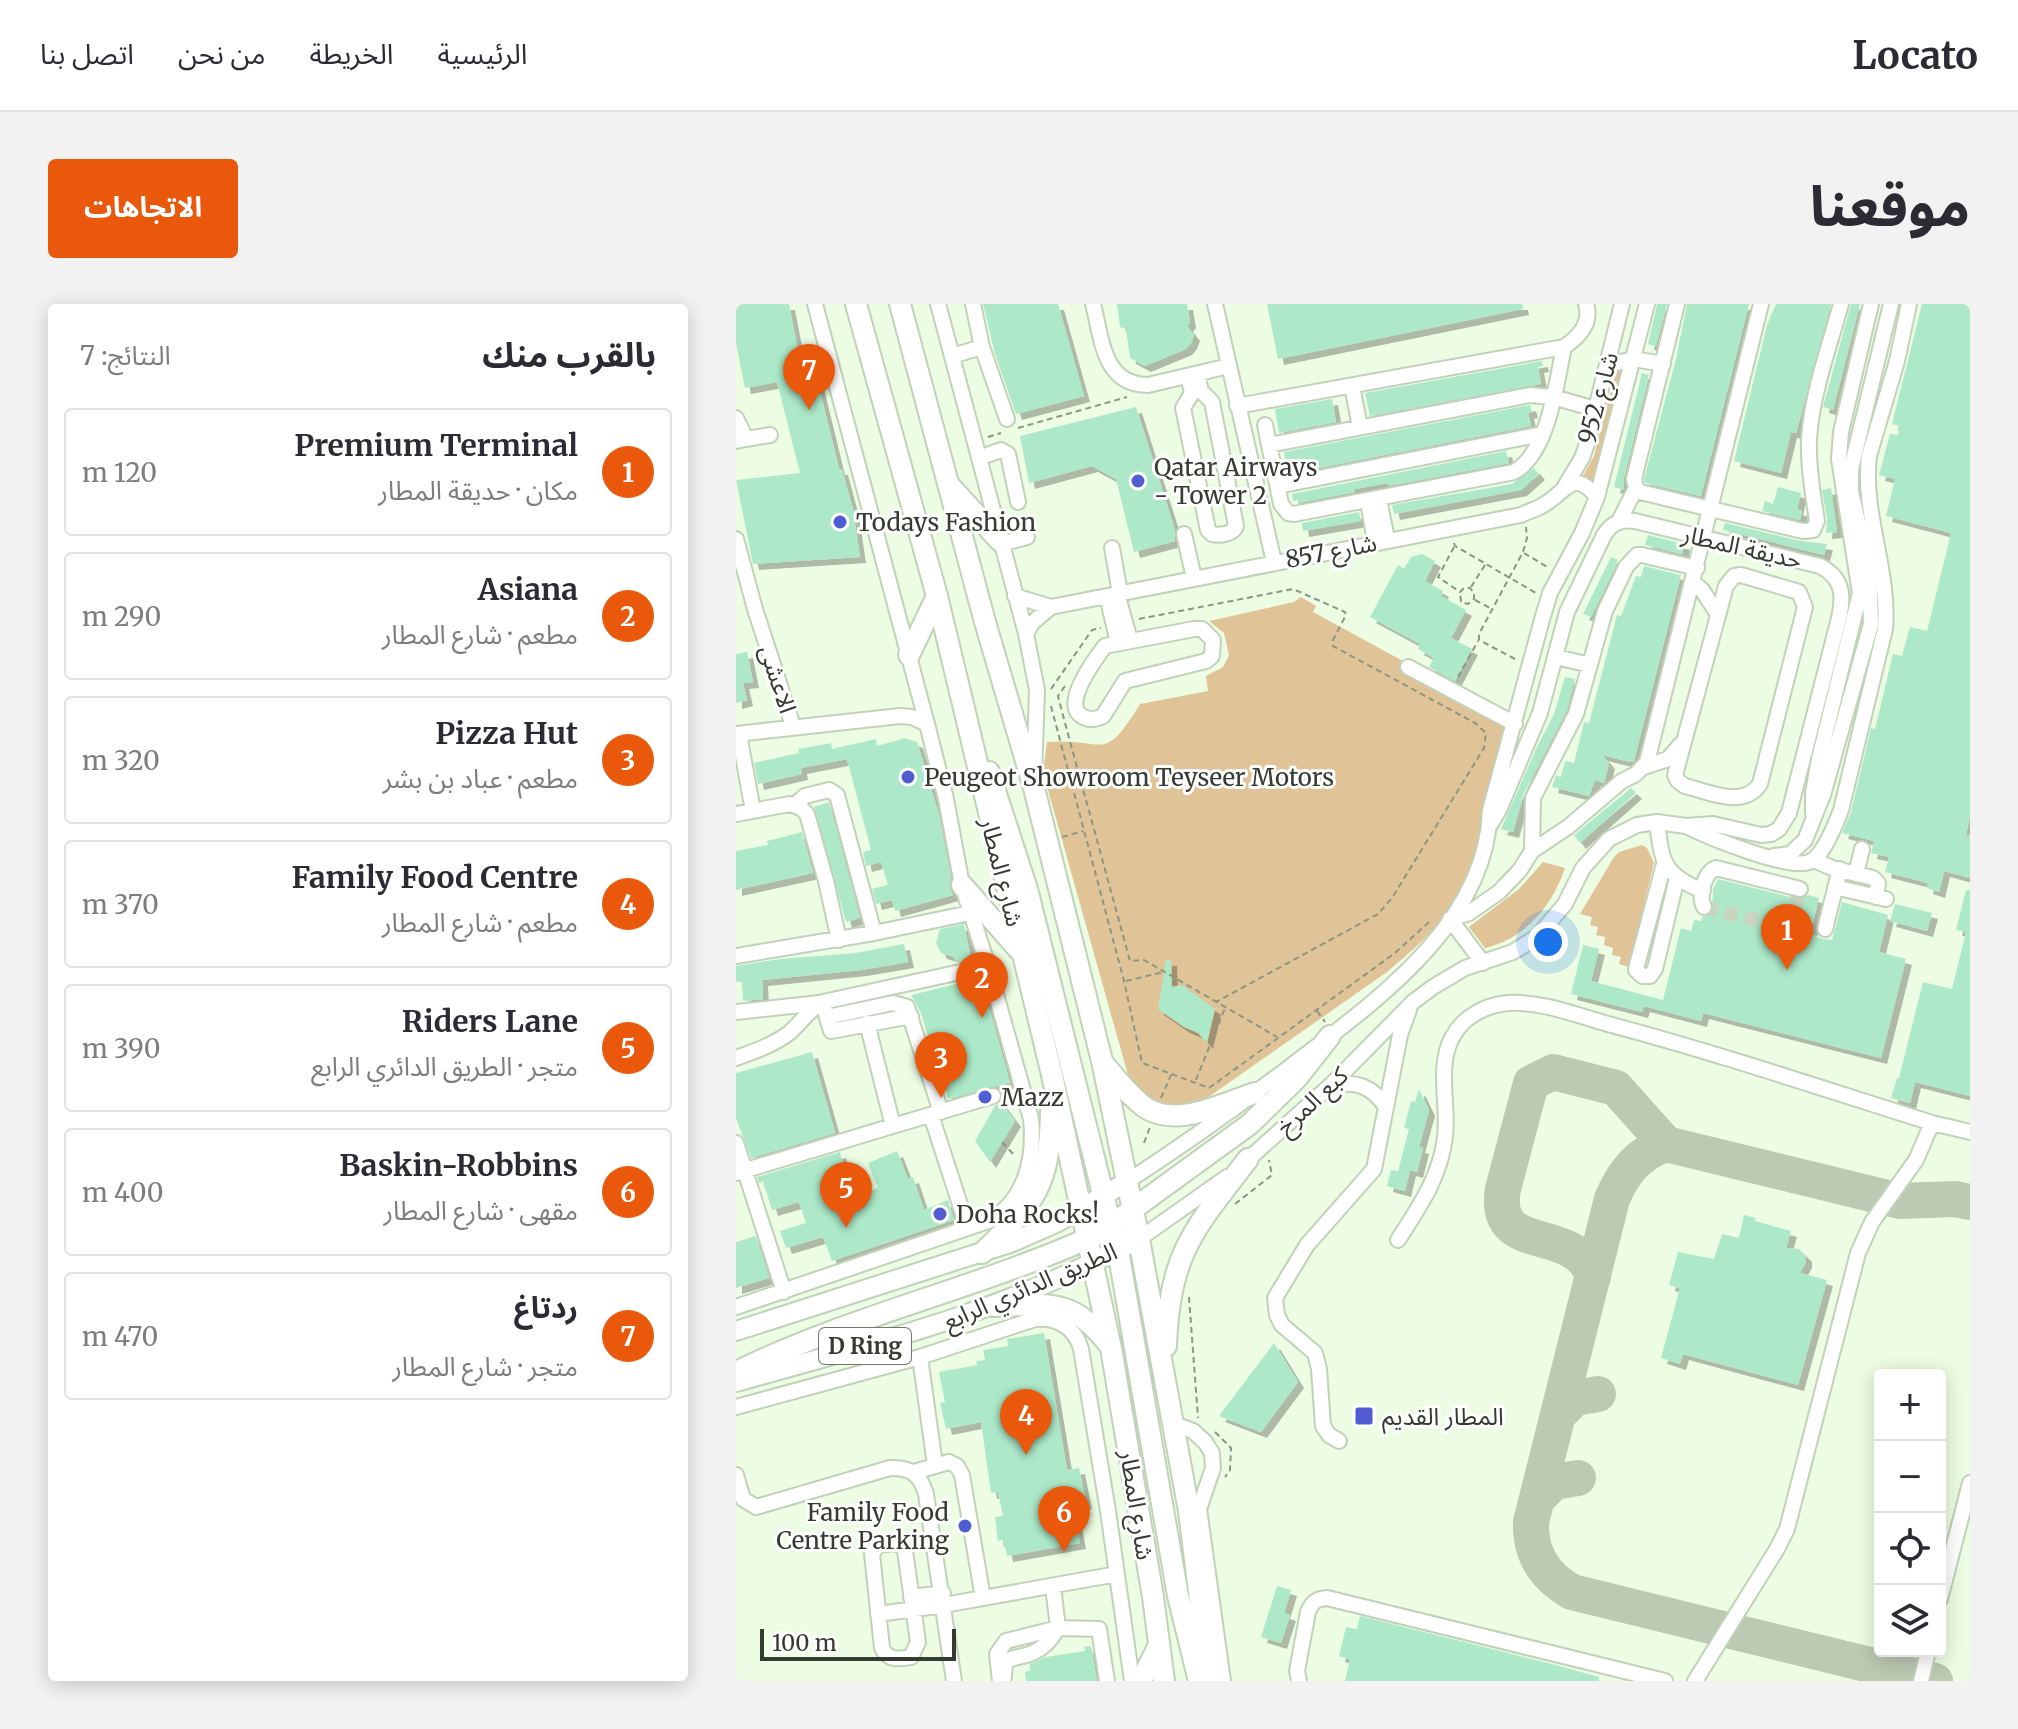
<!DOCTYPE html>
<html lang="ar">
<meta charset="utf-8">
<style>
body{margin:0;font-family:Merriweather,"Noto Sans Arabic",serif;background:#f2f2f3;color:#2b2b33;direction:rtl}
.controls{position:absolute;right:24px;bottom:24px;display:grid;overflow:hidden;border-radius:8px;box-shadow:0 4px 20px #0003}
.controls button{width:72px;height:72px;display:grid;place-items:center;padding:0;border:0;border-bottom:2px solid #e1e1e2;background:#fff;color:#2b2b33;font:40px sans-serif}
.scale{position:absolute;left:24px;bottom:20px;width:196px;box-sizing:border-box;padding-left:8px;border:4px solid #353b31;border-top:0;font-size:22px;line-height:28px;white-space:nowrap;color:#353b31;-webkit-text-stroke:6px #fff;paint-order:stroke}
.you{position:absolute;left:812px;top:638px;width:28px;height:28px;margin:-20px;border:6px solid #fff;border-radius:50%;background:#1a73e8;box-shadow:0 0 0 12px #1a73e833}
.badge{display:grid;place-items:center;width:52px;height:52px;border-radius:50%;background:#ea580c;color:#fff;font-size:26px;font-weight:700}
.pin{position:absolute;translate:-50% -66px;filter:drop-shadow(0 2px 4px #0008)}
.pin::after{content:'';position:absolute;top:42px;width:28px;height:24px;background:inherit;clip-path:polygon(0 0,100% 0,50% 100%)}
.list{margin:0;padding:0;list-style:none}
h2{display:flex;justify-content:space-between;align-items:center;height:104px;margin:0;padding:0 32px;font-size:34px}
h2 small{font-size:26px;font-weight:400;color:#7c7c81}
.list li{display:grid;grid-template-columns:52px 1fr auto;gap:24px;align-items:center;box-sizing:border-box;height:128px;margin:0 16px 16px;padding:0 16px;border:2px solid #e1e1e2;border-radius:8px}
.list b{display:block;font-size:30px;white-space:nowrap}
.list p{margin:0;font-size:26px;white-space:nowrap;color:#7c7c81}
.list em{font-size:26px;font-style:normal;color:#7c7c81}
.icon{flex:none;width:44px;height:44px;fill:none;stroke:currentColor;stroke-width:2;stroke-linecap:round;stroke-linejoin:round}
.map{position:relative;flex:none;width:1234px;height:1377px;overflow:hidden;direction:ltr;border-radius:8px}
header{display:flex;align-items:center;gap:48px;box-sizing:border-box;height:112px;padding:0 40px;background:#fff;border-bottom:2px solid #e1e1e2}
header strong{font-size:38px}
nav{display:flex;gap:44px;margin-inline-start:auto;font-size:28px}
.intro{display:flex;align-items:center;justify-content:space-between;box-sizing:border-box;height:192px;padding:0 48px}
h1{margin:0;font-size:56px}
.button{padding:20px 36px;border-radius:8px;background:#ea580c;color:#fff;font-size:28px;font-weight:700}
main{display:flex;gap:48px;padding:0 48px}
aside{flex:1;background:#fff;border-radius:8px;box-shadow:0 4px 20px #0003}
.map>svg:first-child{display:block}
.green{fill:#e0c396}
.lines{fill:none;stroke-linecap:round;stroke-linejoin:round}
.taxiway{stroke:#bccab4;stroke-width:36}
.building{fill:#ade9c9;filter:url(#shadow)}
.minor-tunnel{stroke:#c8d6bf;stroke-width:14;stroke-dasharray:14 7;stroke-linecap:butt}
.minor-casing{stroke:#c2d1b9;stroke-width:18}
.major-casing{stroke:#c2d1b9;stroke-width:22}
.highway-casing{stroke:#c2d1b9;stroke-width:24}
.path{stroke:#8b9684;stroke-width:2;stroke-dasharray:6 4;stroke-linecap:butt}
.minor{stroke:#fff;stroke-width:14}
.major{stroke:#fff;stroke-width:18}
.highway{stroke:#fff;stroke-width:20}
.poi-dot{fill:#4f5cd2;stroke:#fff;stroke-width:3}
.labels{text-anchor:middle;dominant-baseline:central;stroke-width:6;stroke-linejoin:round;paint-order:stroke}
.shield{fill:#fff;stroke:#72766f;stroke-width:2}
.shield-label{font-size:22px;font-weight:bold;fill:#353b31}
.street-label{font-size:24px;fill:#353b31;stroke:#fff}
.poi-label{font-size:24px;fill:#353b31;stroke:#fff;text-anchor:start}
</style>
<header>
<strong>Locato</strong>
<nav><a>الرئيسية</a><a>الخريطة</a><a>من نحن</a><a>اتصل بنا</a></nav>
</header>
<div class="intro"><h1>موقعنا</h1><a class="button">الاتجاهات</a></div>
<main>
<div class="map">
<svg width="1234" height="1377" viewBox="0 0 1234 1377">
<defs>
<filter id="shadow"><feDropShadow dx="6" dy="6" stdDeviation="0" flood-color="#0004"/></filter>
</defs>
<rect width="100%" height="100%" fill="#edfde3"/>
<path class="green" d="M886,65L858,179L846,174L858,152L880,67Z
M565,293L580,302L577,308L667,357L670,371L769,424C757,476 743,566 713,607C696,630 673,649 651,668L471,794C464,798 456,805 449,806C425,811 404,790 392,771L307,468L311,438C370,433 366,462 404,400L472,387L470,372L487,363L493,351L488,329L473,317L558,298Z
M906,541L911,544L918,559L893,663L883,660L885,653L876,651L877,644L868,641L869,633L860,631L862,623L854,621L856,613L844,610L878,553L883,548Z
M807,558L829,564C816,602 790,634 749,644L733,623L783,585Z"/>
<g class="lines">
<path class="taxiway" d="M857,973C840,917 755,955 767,885L795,779L817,768L880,784L930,840
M822,1111L839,1094L862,1090
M801,1195L818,1178L842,1174
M1199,1377L836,1288C808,1272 794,1250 795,1218L876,895C887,869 902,849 930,840L1164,897L1219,895L1234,898"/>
</g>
<path class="building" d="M0,0H53L69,83L82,79L103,165H106L117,206L124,253L17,260L0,176L64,169L41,78L9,84L0,39Z
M247,0H322L348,92L280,110L259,50Z
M381,0H451L454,18L451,22L458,31L455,39L450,45L409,62L394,54L390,25L384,23Z
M531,0H786L787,5L542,55Z
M921,0H931L920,42L912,40Z
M951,0H1013L965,192L909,179L908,175L940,55Z
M1040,0H1095L1060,129L1055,128L1045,169L998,157L1031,21Z
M1115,0H1124L1097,106L1087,103Z
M1186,0H1234V512L1230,531H1234V574L1208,567L1203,588L1191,584L1192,579L1149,568L1153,553L1135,549L1138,537L1106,529L1115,508L1135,424L1139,425L1157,350L1166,352L1174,323L1191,327L1215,229L1150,212L1159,175L1143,171L1154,130L1162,131L1164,122L1156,120Z
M806,57L807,62L802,63L805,80L634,112L629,89Z
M906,69L913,71L888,173V186L878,183Z
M596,95L600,118L543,129L539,105Z
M794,101L796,108L792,109L795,122L552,170L548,148Z
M400,103L439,226V237L398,248L380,175L356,162L293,179L284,132Z
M770,147L773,159L652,182V179L619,185V188L562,199V196L557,197L556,190Z
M798,164L803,170L785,186L658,210L656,201L776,180Z
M1042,183L1065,189L1061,205L1066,207L1064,216L1026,207L1029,197L1037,200Z
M1095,184L1101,228L1090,229L1091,215L1086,186Z
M623,208L625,217L567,227L566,219Z
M989,219L1065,237L1091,240L1088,251L987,226Z
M912,231L948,240L946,250L909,241Z
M686,250L699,257L689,277L707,287L705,292L730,306L715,334L736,345L719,377L693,363L698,354L682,345L684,340L634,313L662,261L668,265L675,253Z
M875,253L882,256L855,313L847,310Z
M908,262L945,271L898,457L894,458L866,451L873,459L868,479L859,476L853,492L816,483L820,471L825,473L829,457L838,459L848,418L853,419L881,311L885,312L900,272L905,273Z
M11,348L17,378L7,379L11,396L0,399V350Z
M829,373L839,375L831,406L788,489L777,528L765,525L800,445L818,410Z
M169,434L181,438L203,511L215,575L213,583L217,591L159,607L156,596L140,600L136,585L152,581L145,558L130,562L127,548L135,546L111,455L65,464L66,470L22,480L18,459L63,449L62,445L95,439L96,445L140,435L141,442Z
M895,484L900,489L844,539L838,531Z
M93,498L124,614L110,618L78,503Z
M66,528L77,569L0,586V547L32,541L31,537Z
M982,575L1062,595L1072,591L1083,594L1074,630L1087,635L1096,636L1106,598L1152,611L1143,648L1170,655L1145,754L967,709L965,717L908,702L906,708L835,690L847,641L863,645L855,677L927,696L945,624L955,627L958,616L965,617L966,613L976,609L977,585Z
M1230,586H1234V792L1179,778L1174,799L1155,794L1161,774H1163L1187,678L1216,685L1230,628L1220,626Z
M1159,600L1196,609L1191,627L1154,617Z
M228,620L235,655L223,658L218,655L219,653L205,649L200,639L204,625Z
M168,640L172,658L125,666L26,676L27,695L7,697L6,678H0V662L44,655L119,649Z
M430,656H435L436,683L446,681L479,705L471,739L462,729L448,723L422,705Z
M245,674L274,779L212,795L205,764L202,765L185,709L175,691Z
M76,748L99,829L15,854L0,814V769Z
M683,785L693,806L683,843L687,844L681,868L674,866L669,887L651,882L655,866L662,867L673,825L668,824L675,797L679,798Z
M265,798L279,817L254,858L239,837L259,802Z
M161,847L172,875L177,873L188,906L212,896L218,916L96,957L87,933L50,944L44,927L70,919L63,898L36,906L27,877L23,879L21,873L104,848L115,891L121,889L122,891L142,884L132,859Z
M1008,911L1020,914L1019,917L1055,927L1050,944L1063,945L1070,952V958L1064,969L1091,976L1062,1081L947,1050L944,1060L925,1054L944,984L933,981L942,948L978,955L986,930L1003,934Z
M20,932L33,974L0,984V938Z
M308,1029L331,1166L343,1164L350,1199L337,1201L344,1239L271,1252L268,1236L262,1237L259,1213L267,1212L262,1188L255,1189L245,1118L210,1125L204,1099L209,1098L203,1068L241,1061L240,1057L249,1056L247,1046L272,1042L271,1035Z
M538,1039L562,1078L525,1128L483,1112Z
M541,1282L555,1286L548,1309L554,1311L545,1339L525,1333Z
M624,1312L816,1360L863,1373V1377H609L614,1355L603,1352L610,1323L621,1325Z
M355,1342L361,1377H290L289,1368L294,1367V1360L310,1353L349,1347L348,1343Z"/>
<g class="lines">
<path class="minor-tunnel" d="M968,603L1040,621L1054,614L1063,589"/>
<defs>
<path id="minor" d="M202,0L290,330L301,386L298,472
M237,0L246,43
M357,0C366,35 367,81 412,81L493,62
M479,0L538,258
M216,52L246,43L271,115
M871,61L898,55L927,60
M452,72L456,89L447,104L472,226L476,230C484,232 497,230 500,222L476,98L465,87L461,70
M616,82L624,123
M501,102L828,43C843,33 856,19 850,0
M0,114L10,135L0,137
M529,121L545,200L552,209L558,210L778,168C813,148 820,80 828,43
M10,135L34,131
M533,141L794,91L817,93L859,105
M243,154L265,146L272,150L282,198
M542,182L806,130
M828,184L846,154L852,137L886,0
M900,184L904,188L1067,227L1077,226L1081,217C1077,191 1072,162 1073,135C1076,89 1093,44 1105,0
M643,195L651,235
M632,197L639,238
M883,217L900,184L898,175L941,0
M448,230L458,274
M0,235L19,305L57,422
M265,240L291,233
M376,244L384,289
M1005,271L1063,288L1069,303L1024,480C1007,505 973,488 949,482L942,477L939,471L990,282L998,272Z
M957,278L966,286L981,309
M381,289L394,336
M279,292L315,303L785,211C793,207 802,205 809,200C831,187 837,164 861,193
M371,292L382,339
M458,325H466L477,336L476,352L470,357L389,377L367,412C359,416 351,417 343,410C329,396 359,355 369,342Z
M290,330L296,319L315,303
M820,353L854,361
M672,363L779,420
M0,430L164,412L176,413L191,420
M3,430L17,507
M908,463L932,455L945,440
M60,500L69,492L93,486L101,491L138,629
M1077,509V489L1083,455L1124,289L1103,155L1105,128L1135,0
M0,510L54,500L65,504L71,510L90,577L103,636
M921,518C926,559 927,570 967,587
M950,522C972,533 1052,566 1073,558C1087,553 1100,519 1105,506L1149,325C1154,266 1126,210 1133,152L1161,57L1173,0
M796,547L797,494L840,410L869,307L890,263L901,251H906L961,264
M1038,552L1054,550L1069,536L1087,491L1135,320L1133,264L1115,188V165L1155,0
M1078,556L1096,564L1137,574L1142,579L1140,593
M928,560L901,661L900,666L906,672H914L919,665L941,574
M1120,570L1126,545
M1099,583L1150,595
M968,603C962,591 968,569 980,564L1064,585
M714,615L733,609L763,588L784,566L796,547L832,523L886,477L900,470L911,458L1025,0
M714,615L747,659
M1089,625L1104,565
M0,652L138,629L234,609
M89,707L95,727L175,712
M0,708L83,699
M91,713L157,699L171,703L205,808
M131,719L157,822
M0,754C19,747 37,741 53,729C65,719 73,705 87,698L252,662
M596,780C621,778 635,781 650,803
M195,811L229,916
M0,839L48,988
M507,860L596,780L677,698L697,683L729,664L777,648L801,633L829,600L847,564L873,535L901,521L921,518L950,522L977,520L1025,531L1035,530L1043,525L1053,509L1103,314C1108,291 1107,274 1084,262L899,217C884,215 876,219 868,231L831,308L804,409L763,506L754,521
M0,869L257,792
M389,879C446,842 501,803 555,762C637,699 751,621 754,506L807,312L814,289L846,229L861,193L911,0
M403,935L491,873
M662,936C683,903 704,874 709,833C713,801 700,761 717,732C728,712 750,701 772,699C805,697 840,711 872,720C981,749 1088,785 1196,819L1234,828
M0,1003L255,916C290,894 299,854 295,815L252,662L226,581L210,495L191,420L79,0
M184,1053L199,1161
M0,1103L184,1053L299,1015C321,1013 339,1023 345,1045L372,1207L396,1377
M436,1119L457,1127L469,1138L476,1149L477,1164L463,1205L487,1377
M603,1137L593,1131L587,1122L583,1065L579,1049L546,1021L541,1011L539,994L571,941L638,865L664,731L673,706
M178,1168L213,1158L221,1162L226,1171L247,1294
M0,1171L7,1195L20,1203L154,1164C174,1163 184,1170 190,1190L218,1377
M158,1239L165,1241L169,1247L182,1338L175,1353C163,1355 152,1357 146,1344L136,1250L142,1241Z
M175,1293L207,1289
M1204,1295L1234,1179
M142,1310L208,1301L381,1270
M268,1373L269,1359C275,1353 279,1354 287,1352C304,1348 313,1339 322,1324L317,1282
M264,1377L261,1350L270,1337L322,1324L363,1325L371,1377
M563,1377L561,1367L572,1308C576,1298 580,1295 591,1294L929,1377
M959,1377L1041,1245L1051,1225L1122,949L1136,918L1180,856L1196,819
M1185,1377L1192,1347"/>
<path id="major" d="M0,1027L274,939L320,919L389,879
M0,1078C136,1040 267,1008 393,940"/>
<path id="highway" d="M120,0L201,292L316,771L375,1044L417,1293L428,1377
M164,0L249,318L298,484L366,757L403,935L453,1207L474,1377
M213,181L264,237
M173,351L201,292
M253,468L291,585L375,922L387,934L403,935
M226,581L284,647
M367,759C380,774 393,792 410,804C441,824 488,799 519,789
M386,913L514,820L561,774L594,732
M372,923L382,946L442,1292L463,1377
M246,949C299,899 314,882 315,807
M257,1002C313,1001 337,993 374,1042
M430,1042C433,950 458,925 512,855
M0,1068C116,1011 244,984 362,930
M405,1377L423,1341"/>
</defs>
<use href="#minor" class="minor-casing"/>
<use href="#major" class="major-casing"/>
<use href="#highway" class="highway-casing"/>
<path class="path" d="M282,124L391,93
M252,133L265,129
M718,239L719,242L800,289
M718,243L702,273L724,288L728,284H734L738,289V295L732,300L725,298L724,288
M788,249L813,264
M735,283L749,261
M739,296L754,304
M403,315L557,285L609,308L610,311L597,336V342L739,419L750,429L748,444L656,594L642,610L480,698
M779,355L743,336V330L787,248L791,234L790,223
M722,373L742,337
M329,382L322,392L329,419L394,657L408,656L541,733
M315,385L356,326L365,324
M315,402L388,677L406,759L473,784L659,649L693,618
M326,533L347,527
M390,677L427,668
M581,707L589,718
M460,776L489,704
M425,794L435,771
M266,838L279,852
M408,839L414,823
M499,900L536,871L533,856
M453,993L462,1114
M479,1128L495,1144L494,1166L489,1173
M346,1212L356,1210"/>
<use href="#minor" class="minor"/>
<use href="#major" class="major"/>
<use href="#highway" class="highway"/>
</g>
<g class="poi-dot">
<circle cx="402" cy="177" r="8"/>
<circle cx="104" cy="218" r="8"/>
<circle cx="172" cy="473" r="8"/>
<circle cx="249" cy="793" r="8"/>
<circle cx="204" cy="910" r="8"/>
<rect x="618" y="1102" width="20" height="20" rx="4"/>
<circle cx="229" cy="1222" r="8"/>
</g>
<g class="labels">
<rect class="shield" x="83" y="1024" width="92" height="36" rx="6"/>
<g class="shield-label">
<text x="129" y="1042">D Ring</text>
</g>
<g class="street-label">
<text transform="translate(862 94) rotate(-75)">شارع 952</text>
<text transform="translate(1006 243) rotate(13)">حديقة المطار</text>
<text transform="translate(595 247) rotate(-11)">شارع 857</text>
<text transform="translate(42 375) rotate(72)">الاعشى</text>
<text transform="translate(266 568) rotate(76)">شارع المطار</text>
<text transform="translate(576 797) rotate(-43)">كبع المرخ</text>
<text transform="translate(294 982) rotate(-23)">الطريق الدائري الرابع</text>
<text transform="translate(401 1201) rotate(81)">شارع المطار</text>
</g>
<g class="poi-label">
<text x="418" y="163">Qatar Airways<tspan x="418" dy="28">- Tower 2</tspan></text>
<text x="120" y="218">Todays Fashion</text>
<text x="188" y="473">Peugeot Showroom Teyseer Motors</text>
<text x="265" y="793">Mazz</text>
<text x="220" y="910">Doha Rocks!</text>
<text x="646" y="1112">المطار القديم</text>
<text x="213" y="1208" text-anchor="end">Family Food<tspan x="213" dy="28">Centre Parking</tspan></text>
</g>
</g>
</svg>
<div class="controls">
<button>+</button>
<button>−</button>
<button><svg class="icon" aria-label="locate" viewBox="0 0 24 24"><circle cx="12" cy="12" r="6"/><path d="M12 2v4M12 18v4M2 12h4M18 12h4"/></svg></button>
<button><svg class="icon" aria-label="layers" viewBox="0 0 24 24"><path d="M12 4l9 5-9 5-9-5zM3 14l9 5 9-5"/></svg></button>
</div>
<div class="scale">100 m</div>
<div class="you"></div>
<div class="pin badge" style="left:1051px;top:666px">1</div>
<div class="pin badge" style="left:246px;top:714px">2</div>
<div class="pin badge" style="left:205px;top:794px">3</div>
<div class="pin badge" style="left:290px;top:1151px">4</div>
<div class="pin badge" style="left:110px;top:924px">5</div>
<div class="pin badge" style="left:328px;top:1248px">6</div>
<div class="pin badge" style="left:73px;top:106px">7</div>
</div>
<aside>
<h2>بالقرب منك<small>النتائج: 7</small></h2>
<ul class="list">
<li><span class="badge">1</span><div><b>Premium Terminal</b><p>مكان · حديقة المطار</p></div><em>120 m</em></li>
<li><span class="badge">2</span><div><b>Asiana</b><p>مطعم · شارع المطار</p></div><em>290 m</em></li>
<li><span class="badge">3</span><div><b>Pizza Hut</b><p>مطعم · عباد بن بشر</p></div><em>320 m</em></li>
<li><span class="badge">4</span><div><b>Family Food Centre</b><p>مطعم · شارع المطار</p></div><em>370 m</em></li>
<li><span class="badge">5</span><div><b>Riders Lane</b><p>متجر · الطريق الدائري الرابع</p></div><em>390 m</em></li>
<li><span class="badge">6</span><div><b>Baskin-Robbins</b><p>مقهى · شارع المطار</p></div><em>400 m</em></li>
<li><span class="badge">7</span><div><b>ردتاغ</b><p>متجر · شارع المطار</p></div><em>470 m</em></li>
</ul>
</aside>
</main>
